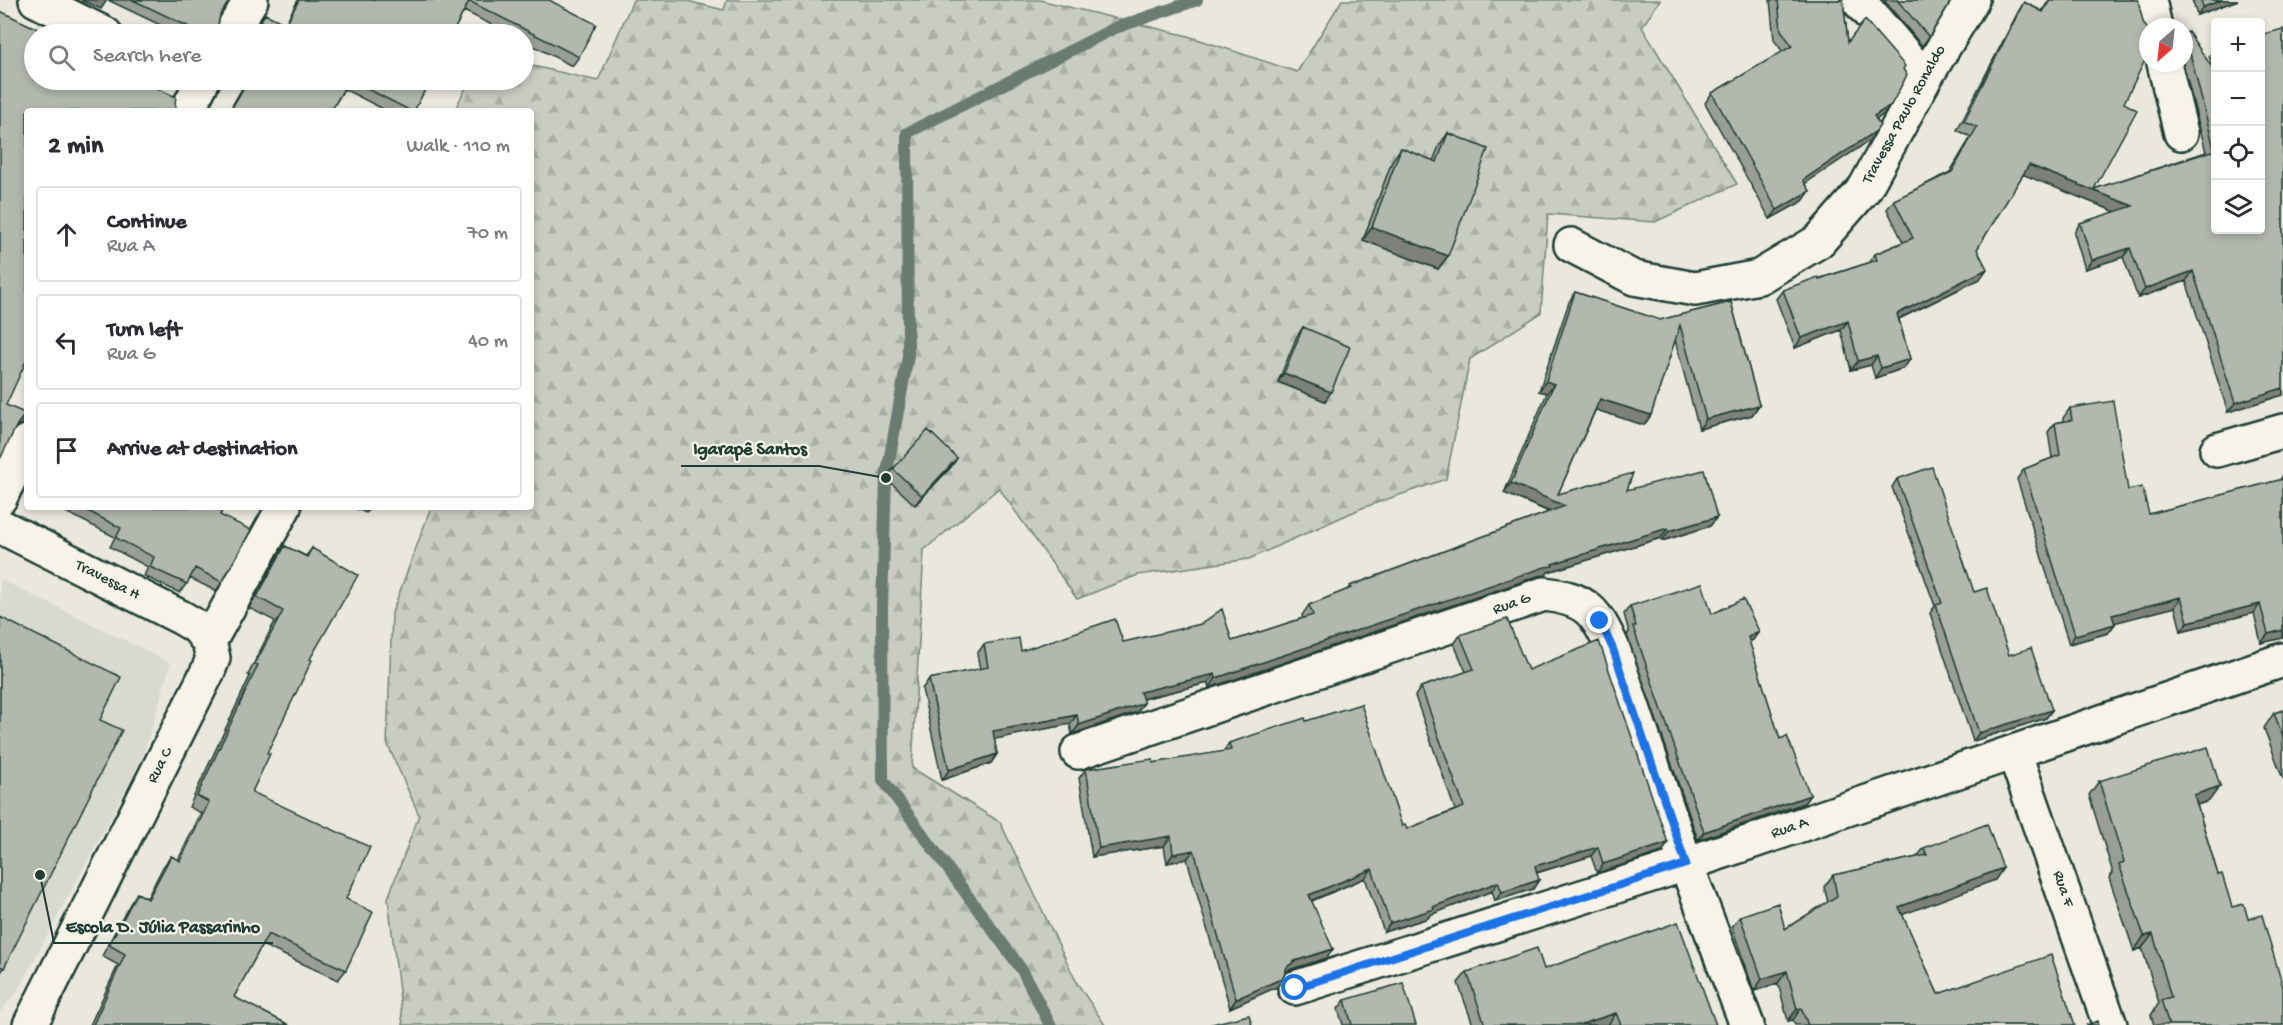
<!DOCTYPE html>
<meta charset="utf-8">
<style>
body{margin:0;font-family:"Gochi Hand",sans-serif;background:#f7f7f7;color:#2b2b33}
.controls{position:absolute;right:18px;top:18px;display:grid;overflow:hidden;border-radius:6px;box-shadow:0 3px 9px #0003}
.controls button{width:54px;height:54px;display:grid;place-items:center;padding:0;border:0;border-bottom:2px solid #e1e1e2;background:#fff;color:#2b2b33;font:30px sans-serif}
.compass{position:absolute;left:2139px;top:18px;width:54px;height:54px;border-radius:50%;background:#fff;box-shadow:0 3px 9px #0003;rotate:207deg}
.stop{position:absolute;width:18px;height:18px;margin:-14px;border:4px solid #1a73e8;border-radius:50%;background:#fff}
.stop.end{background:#1a73e8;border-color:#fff;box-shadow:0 2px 6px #0008}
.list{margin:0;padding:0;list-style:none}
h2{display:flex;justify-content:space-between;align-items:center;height:78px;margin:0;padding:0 24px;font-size:26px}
h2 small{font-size:20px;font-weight:400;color:#7c7c81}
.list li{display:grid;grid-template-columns:39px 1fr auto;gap:18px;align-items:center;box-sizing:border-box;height:96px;margin:0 12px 12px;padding:0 12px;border:2px solid #e1e1e2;border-radius:6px}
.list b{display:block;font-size:22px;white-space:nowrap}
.list p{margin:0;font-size:20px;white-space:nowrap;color:#7c7c81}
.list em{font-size:20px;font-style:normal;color:#7c7c81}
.icon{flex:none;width:33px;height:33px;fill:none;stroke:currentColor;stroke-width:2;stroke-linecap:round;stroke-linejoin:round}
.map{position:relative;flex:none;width:2283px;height:1025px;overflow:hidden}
.search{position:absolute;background:#fff;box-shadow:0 3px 9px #0003;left:24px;top:24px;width:510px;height:66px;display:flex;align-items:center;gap:15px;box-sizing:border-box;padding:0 21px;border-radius:33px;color:#7c7c81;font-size:22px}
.panel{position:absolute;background:#fff;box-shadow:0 3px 9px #0003;left:24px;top:108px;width:510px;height:402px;border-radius:6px}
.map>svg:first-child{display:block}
.built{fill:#d9dacf}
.forest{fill:url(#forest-firs);stroke:#74847a;stroke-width:1.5}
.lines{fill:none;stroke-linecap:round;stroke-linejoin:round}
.stream{stroke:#6a7c72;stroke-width:12}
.minor-casing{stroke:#1f3d34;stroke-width:38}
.minor{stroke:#f7f3e8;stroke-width:33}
.wall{fill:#999e96;stroke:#1f3d34;stroke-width:1.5}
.shaded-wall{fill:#7d817a;stroke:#1f3d34;stroke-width:1.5}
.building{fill:#b2b8ae;stroke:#1f3d34;stroke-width:1.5}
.route{stroke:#1a73e8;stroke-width:8}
.labels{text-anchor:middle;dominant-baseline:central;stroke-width:4.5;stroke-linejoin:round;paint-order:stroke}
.street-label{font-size:16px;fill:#1f3d34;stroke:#f7f3e8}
.leader{fill:none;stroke:#1f3d34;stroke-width:2}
.callout-dot{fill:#1f3d34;stroke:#f7f3e8;stroke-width:2}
.callout-label{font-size:18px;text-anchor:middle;font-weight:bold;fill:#1f3d34;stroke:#f7f3e8;stroke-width:4.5;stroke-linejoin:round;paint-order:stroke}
</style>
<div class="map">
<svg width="2283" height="1025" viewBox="0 0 2283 1025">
<defs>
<pattern id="forest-firs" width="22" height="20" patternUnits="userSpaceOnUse" patternTransform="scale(1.5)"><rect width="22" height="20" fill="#c8ccc1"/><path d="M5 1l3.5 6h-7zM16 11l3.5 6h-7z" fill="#abb0a6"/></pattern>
</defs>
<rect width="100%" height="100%" fill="#eae8dd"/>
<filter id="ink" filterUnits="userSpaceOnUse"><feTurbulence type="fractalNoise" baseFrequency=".0167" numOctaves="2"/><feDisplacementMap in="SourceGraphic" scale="12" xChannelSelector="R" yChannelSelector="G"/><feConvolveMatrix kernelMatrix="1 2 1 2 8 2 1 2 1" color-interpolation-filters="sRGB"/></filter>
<g filter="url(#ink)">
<path class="built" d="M0,579L171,663L142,759L17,992L0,1012Z"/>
<path class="forest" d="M633,0H683L724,10L727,0H1040L1188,36L1297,72L1342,0H1660L1642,27L1737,184L1655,222L1548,214L1541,313L1470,359L1446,479L1362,508L1249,559L1138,575L1077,599L999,488L924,550L912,768L1000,822L1077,983L1105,1025H403L388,898L419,815L387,743L392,613L431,507H531V111H454L470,80H524V64L598,81Z"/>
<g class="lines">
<path class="stream" d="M1050,1025L1022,970L883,780L882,608L886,478L908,356L907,133L1115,28L1197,0"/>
<defs>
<path id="minor" d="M36,0L105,34
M1858,0L1925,78
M2149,0L2155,27
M230,34L251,0
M2164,63L2181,133
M187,111L203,80
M1571,245L1634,278L1695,289L1759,277L1819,241L1865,188L1925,78L1972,0
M2217,450L2283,431
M0,498L27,442
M0,526L182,618L197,627L209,642
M1078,752L1544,594C1587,599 1596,611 1613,649L1686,864L1747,1025
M2014,752L2110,1025
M1295,988L1686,864L2283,660
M30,1025L208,671L213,658L209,642L284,507"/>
</defs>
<use href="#minor" class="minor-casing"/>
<use href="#minor" class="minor"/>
</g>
<path class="wall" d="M108,0H230L220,15L218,25L221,34H179Z
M298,0H549L579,57L572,66L524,41V34H510L464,11L452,34H252L265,14L285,24Z
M1770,0H1843L1848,42L1903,69L1891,105L1884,114L1876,120V131L1869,141L1805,183L1810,191L1803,201L1770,219L1705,103L1712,93L1783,52L1774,40Z
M1884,0H1950L1929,37L1922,46Z
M2049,0H2138L2124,103L2094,189L2206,152L2183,63L2184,34L2214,70L2209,56L2216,48V230L2283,29V395L2228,412L2186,281L2138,298L2123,257L2085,269L2074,233L2080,223L2116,212L2023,174L1977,249L1980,279L1899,319L1910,359L1904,368L1875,378L1871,365L1851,370L1841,330L1795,348L1776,299L1783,290L1868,263L1875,254L1903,242L1887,209L1894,200L1950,172L1971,137L1957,130L2018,12L2024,2L2042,11Z
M2192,0H2238L2197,15Z
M247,80H430L414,111H387L344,89L331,111H229Z
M1448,133V256L1438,269L1363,240L1392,161L1401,148L1433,161L1439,146Z
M1575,292L1660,320L1731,302L1759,405L1752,415L1699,429L1675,340L1651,415L1644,425L1596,409L1558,494L1627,490L1717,517L1710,526L1662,541L1661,538L1548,572L1546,575L1538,576L1209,688L1208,683L1143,699L1137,712L1072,734L1070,724L994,739L997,754L991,763L942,780L922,689L929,679L980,669L977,654L984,644L1021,651L1123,642L1232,641L1303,618L1302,615L1309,605L1347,590L1350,586L1549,512L1504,493L1547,393L1539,391L1569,302Z
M1303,327L1325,401L1278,382L1297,336Z
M2070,408L2128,490L2149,514L2280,480L2283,475V638L2261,643L2254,613L2181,631L2175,607L2115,622V624L2108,633L2069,644L2017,479L2024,469L2052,458L2048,432L2055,423L2064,421L2063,418Z
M957,458L951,467L915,505L886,478L893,469Z
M1897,479L1974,592L2009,655L2052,710L2046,718L1973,741L1930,613L1935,606L1892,487Z
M56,507H224L220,515L222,582L216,591L190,578L180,593L144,576L148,567L110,547L115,537Z
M353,507H370L366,513Z
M285,546L306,556L312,548L310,659L267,753L252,792L346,899V970L338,980L262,945L234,997L289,1025H90L118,965L102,956L130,904L137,893L147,898L163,867L171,856L178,860L201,813L189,807L250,676L248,675L275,621L249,608L278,556Z
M1630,606L1712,614L1759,631L1753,640L1749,642L1780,739L1810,795L1804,803L1698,840L1627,635L1629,632L1624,614Z
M0,617L100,720L4,968L0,973Z
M1460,635L1528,670L1668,843L1662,852L1597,873L1591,856L1537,873L1533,889L1495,901L1492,891L1430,915L1428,918L1384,932L1365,878L1312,901L1327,958L1289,970L1285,973L1283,978L1277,987L1230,1008L1187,859L1167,863L1164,846L1092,857L1079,778L1086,769L1153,763L1223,752L1229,743L1306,721L1402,826L1407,829L1455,810L1415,696L1421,687L1466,672L1454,644Z
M2283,710V779L2264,728L2274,713Z
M2099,781L2209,801L2197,805L2218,875L2283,1025H2154L2151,1015L2159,1003L2142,948L2134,951L2109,878L2113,873L2089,795Z
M1924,848L2003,868L1995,880L1902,914L1938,994L2075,1025H1795L1793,1020L1788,1021L1778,983L1754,991L1732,927L1740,916L1785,929L1828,902L1824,887L1833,875L1917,857Z
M1544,969L1716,1025H1473L1458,983L1467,972Z
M1345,1000L1416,1025H1343L1338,1009Z"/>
<path class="shaded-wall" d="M81,0H107L101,9Z
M2222,0H2238L2197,15L2203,7Z
M1891,105L1884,114L1867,126L1874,116Z
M1876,131L1869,141L1797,189L1803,180Z
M2029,165L2133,206L2126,216L2022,174Z
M1810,191L1803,201L1770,219L1777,210Z
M1372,227L1448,256L1438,269L1363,240Z
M2130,248L2123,257L2085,269L2092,260Z
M1987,269L1980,279L1890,323L1897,314Z
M2193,271L2186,281L2138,298L2145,289Z
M1848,321L1841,330L1795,348L1801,338Z
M1877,356L1871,365L1851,370L1858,361Z
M1910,359L1904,368L1875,378L1881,368Z
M1284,373L1331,392L1325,401L1278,382Z
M1546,381L1554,384L1547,393L1539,391Z
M2283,388V395L2228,412L2235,403Z
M1600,399L1651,415L1644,425L1593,409Z
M1759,405L1752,415L1699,429L1706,419Z
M27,416V418L22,424L16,427L10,434L22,418Z
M957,458L951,467L915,505L922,496Z
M1511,483L1565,506L1558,515L1504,493Z
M1717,517L1710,526L1662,541L1669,531Z
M1668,528L1661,538L1548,572L1546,575L1538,576L1209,688L1216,678L1552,564Z
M2181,597L2175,607L2106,625L2112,615Z
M2260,604L2254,613L2181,631L2188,622Z
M2115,624L2108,633L2069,644L2075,635Z
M2283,630V638L2261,643L2268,634Z
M1759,631L1753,640L1742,646L1748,637Z
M1215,674L1208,683L1133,701L1140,692Z
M1144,703L1137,712L1072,734L1079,725Z
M2052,710L2046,718L1973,741L1979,733Z
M1077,715L1070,724L986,741L993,731Z
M997,754L991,763L942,780L949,770Z
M2220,786L2209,801L2184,809L2194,795Z
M1810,795L1804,803L1698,840L1704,832Z
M1171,836L1164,846L1092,857L1099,848Z
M1668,843L1662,852L1597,873L1603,864Z
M1598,847L1591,856L1529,875L1535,866Z
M1194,850L1187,859L1167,863L1173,854Z
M2003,868L1995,880L1891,919L1899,907Z
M1372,869L1365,878L1303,904L1309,895Z
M1539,880L1533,889L1495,901L1502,892Z
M1498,882L1492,891L1430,915L1428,918L1384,932L1390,923Z
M2153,934L2142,948L2134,951L2144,936Z
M1333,949L1327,958L1289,970L1281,976L1287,967L1295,961Z
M1787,971L1778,983L1754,991L1762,979Z
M1283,978L1277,987L1230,1008L1236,999Z
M1801,1008L1793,1020L1788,1021L1797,1009Z
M1616,1013L1608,1025H1579Z"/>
<path class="building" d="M133,0H230L220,15L218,25L221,34H204Z
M299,0H549L596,24L579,57L469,1L452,34H252L265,14L286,24Z
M1778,0H1843L1848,42L1865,20L1905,66L1903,69L1907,75L1891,105L1874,116L1880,125L1876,131L1803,180L1810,191L1777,210L1712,93L1792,46L1781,30Z
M1897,0H1950L1951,1L1929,37Z
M2050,0H2138L2143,22L2148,30V54L2124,103L2137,110L2094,189L2212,151L2215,152L2189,49L2184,38V34L2188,32L2216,73V230H2260V35L2283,29V388L2235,403L2193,271L2145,289L2130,248L2092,260L2080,223L2133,206L2029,165L1977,249L1987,269L1897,314L1910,359L1881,368L1877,356L1858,361L1848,321L1801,338L1783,290L1818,277L1819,279L1877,260L1875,254L1913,238L1894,200L1952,172L1977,127L1964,121L2024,2L2043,12Z
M2201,0H2222L2203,7Z
M0,11L48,34H34V80H139L176,97L175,103L177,111H27V359L6,405L27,414V416L22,418L17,425L0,459Z
M248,80H349L331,111H230Z
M350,80H430L414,111H411Z
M1448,133L1488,149L1448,256L1372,227L1401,148L1437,162Z
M1575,292L1660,320L1731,302L1759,405L1706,419L1680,325L1651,415L1600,399L1558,494L1633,473L1627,490L1704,470L1717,517L1669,531L1668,528L1552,564L1553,566L1545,567L1216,678L1215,674L1140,692L1144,703L1079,725L1077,715L993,731L997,754L949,770L929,679L988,667L984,644L1019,638L1021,651L1115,619L1123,642L1201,624L1222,609L1232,641L1313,615L1309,605L1351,588L1350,586L1565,506L1511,483L1554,384L1546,381Z
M1303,327L1350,347L1331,392L1284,373Z
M2113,401L2128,490L2142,487L2149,514L2283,479V630L2268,634L2260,604L2188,622L2181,597L2112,615L2115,624L2075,635L2024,469L2060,455L2055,423L2072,420L2070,408Z
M928,430L957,458L922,496L893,469Z
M1932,467L1974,592L1987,588L2009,655L2031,648L2052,710L1979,733L1936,605L1942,603L1897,479Z
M80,507H224L220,515L251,530L222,582L195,568L187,584L150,567L154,557L116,538L121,528Z
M285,546L307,557L312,548L358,575L310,659L312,660L267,753L270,754L252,792L370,847L346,899L373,912L346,970L268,934L234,997L289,1025H93L125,954L109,945L137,893L148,899L171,856L180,861L209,802L197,796L258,665L255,664L283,611L257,597Z
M1702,583L1712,614L1743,599L1759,631L1748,637L1780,739L1787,736L1810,795L1704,832L1633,627L1636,626L1630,606Z
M0,617L121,677L100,720L122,730L4,968L0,966Z
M1507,619L1528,670L1599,641L1668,843L1603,864L1598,847L1535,866L1539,880L1502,892L1498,882L1433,907L1434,909L1390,923L1372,869L1309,895L1333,949L1295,961L1287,967L1283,978L1236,999L1194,850L1173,854L1171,836L1099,848L1086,769L1152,759L1153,763L1231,750L1229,743L1305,718L1306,721L1361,704L1402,826L1405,825L1407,829L1464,807L1421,687L1474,669L1460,635Z
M2283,710V737L2274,713Z
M2208,747L2220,786L2194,795L2218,875L2222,874L2232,907L2244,904L2248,919L2262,915L2283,987V1025H2169L2161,1000L2171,997L2153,934L2144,936L2119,864L2124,862L2099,781Z
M1987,824L2003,868L1899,907L1938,994L2051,955L2075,1025H1808L1801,1008L1797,1009L1787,971L1762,979L1740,916L1778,903L1785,929L1837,896L1833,875L1927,855L1924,848Z
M1678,922L1716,1025H1621L1616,1013L1579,1025H1485L1467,972L1537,948L1544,969Z
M1403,983L1416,1025H1352L1345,1000Z
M1249,1015L1252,1025H1208Z
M2098,1021L2099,1025H2086Z"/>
</g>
<g class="lines" filter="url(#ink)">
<path class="route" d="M1295,988L1686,864L1613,649L1600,621"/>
</g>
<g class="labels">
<g class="street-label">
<text transform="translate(1905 115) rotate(-61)">Travessa Paulo Ronaldo</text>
<text transform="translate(107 581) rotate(27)">Travessa H</text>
<text transform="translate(1512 605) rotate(-19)">Rua G</text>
<text transform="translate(161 766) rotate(-63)">Rua C</text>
<text transform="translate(1790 829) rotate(-19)">Rua A</text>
<text transform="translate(2062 889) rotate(71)">Rua F</text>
</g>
</g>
<path class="leader" d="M886 478L819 466H681M40 875L54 943H273"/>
<g class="callout-dot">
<circle cx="886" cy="478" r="6"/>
<circle cx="40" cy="875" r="6"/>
</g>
<g class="callout-label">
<text x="750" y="454">Igarapê Santos</text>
<text x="163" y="932">Escola D. Júlia Passarinho</text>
</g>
</svg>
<div class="controls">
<button>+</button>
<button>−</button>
<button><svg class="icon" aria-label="locate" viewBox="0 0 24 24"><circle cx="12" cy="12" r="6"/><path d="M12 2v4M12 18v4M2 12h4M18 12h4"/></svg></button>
<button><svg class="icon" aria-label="layers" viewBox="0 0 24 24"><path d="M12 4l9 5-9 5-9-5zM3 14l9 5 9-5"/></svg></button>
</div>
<svg class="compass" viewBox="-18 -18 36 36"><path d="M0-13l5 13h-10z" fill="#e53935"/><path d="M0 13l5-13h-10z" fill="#7c7c81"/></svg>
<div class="stop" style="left:1295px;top:988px"></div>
<div class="stop end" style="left:1600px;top:621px"></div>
<div class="search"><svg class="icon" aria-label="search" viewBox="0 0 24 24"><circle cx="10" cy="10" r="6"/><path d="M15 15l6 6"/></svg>Search here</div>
<section class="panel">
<h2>2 min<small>Walk · 110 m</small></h2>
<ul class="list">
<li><svg class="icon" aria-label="ahead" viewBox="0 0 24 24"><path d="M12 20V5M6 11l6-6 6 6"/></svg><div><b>Continue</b><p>Rua A</p></div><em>70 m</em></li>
<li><svg class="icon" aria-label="left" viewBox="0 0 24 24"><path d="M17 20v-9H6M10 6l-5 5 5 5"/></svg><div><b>Turn left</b><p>Rua G</p></div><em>40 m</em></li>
<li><svg class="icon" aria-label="arrive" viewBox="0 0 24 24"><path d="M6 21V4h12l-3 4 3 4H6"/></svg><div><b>Arrive at destination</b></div></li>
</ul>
</section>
</div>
